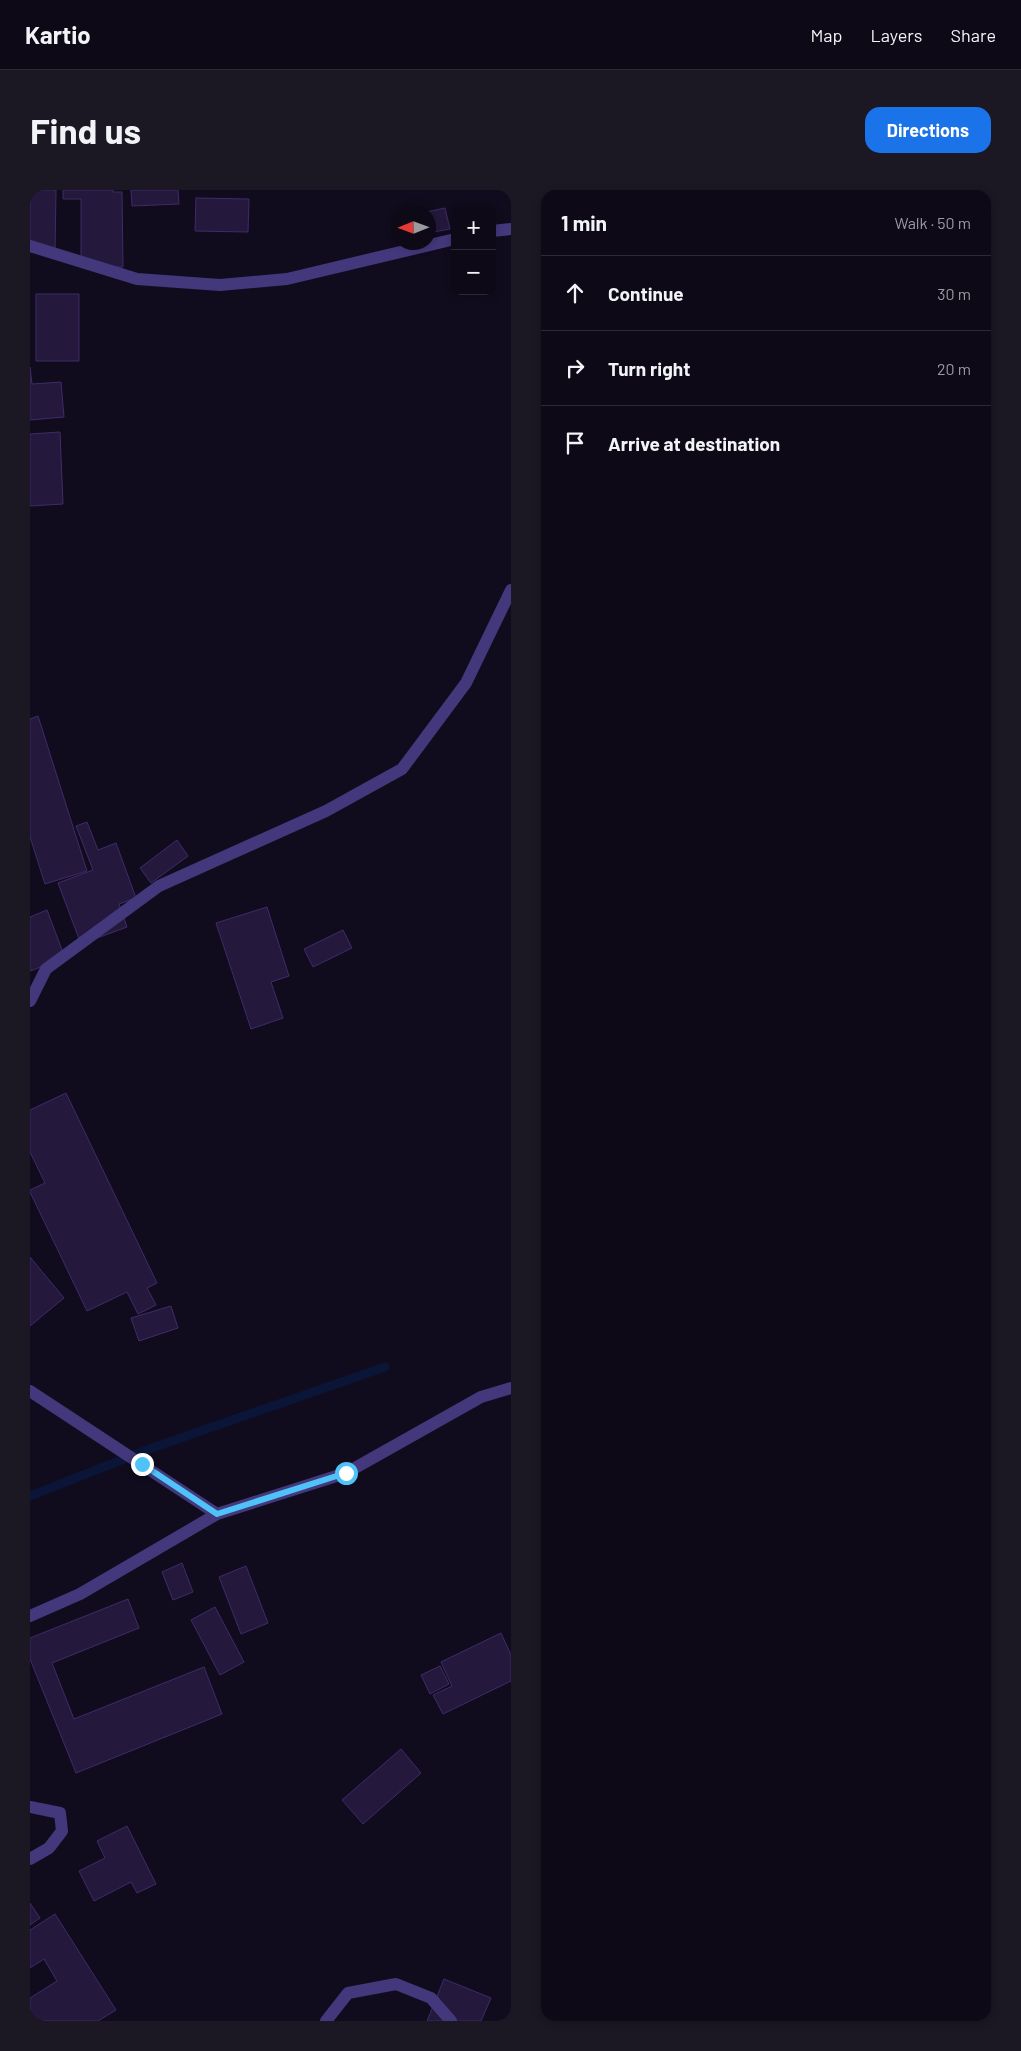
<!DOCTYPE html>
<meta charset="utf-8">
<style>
body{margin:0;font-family:Barlow,sans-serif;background:#1b1723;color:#f1f3f6}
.controls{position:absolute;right:15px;top:15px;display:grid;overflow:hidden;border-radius:10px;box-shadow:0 2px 8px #0003}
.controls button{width:45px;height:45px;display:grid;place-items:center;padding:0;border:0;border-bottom:1px solid #2d2a35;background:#0d0916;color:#f1f3f6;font:25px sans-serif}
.compass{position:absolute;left:361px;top:15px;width:45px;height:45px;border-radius:50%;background:#0d0916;box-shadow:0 2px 8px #0003;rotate:269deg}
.stop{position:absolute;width:15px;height:15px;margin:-11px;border:4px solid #4fc3f7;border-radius:50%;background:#fff}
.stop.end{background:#4fc3f7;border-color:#fff;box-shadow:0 1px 5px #0008}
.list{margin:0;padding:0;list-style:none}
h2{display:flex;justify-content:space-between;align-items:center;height:65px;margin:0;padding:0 20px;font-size:21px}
h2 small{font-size:16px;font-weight:400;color:#9a9aa1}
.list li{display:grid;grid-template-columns:32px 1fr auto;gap:15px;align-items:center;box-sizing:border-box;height:75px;padding:0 20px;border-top:1px solid #2d2a35}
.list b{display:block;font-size:19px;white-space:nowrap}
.list em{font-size:16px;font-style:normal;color:#9a9aa1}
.icon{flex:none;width:28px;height:28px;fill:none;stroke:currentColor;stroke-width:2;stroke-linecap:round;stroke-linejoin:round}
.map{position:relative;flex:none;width:481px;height:1831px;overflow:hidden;border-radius:15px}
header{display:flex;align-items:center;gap:30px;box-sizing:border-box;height:70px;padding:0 25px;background:#0d0916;border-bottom:1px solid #2d2a35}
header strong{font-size:24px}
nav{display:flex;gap:28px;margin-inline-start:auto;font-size:18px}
.intro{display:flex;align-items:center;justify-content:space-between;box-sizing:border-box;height:120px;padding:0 30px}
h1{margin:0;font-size:35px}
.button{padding:12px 22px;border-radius:15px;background:#1a73e8;color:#fff;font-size:18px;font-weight:700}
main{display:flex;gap:30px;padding:0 30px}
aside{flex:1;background:#0d0916;border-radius:15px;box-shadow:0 2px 8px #0003}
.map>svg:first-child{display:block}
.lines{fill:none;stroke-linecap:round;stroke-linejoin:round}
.stream{stroke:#0a1538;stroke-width:9}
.building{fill:#24193d;stroke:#3f2b69}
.street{stroke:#43387b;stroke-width:12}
.route{stroke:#4fc3f7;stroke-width:6}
</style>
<header>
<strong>Kartio</strong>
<nav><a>Map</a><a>Layers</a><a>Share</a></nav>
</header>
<div class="intro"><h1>Find us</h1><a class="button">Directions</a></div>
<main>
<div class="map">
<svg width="481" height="1831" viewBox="0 0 481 1831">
<rect width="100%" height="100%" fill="#110c1d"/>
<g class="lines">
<path class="stream" d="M0,1306L122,1258L355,1177"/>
</g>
<path class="building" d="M0,0H26L25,62H0Z
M33,0H83V2H92L93,77H51V9H33Z
M101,0H148L149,14L102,16Z
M166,8L219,9L218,42L165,41Z
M415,18L420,39L398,43V22H396Z
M6,104H49V171H6Z
M0,177L2,194L31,192L34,227L0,230Z
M30,242L33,314L0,316V244Z
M8,526L57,681L15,694L0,647V529Z
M57,632L68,660L86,653L106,708L89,714L97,737L51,754L28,693L63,680L46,636Z
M147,650L158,666L121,693L110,678Z
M237,717L259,786L241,792L253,828L221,839L186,733Z
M17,720L35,768L0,781V727Z
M313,740L322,758L283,777L274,759Z
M36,903L127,1093L117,1098L126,1115L108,1124L97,1102L57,1121L0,1002V1000L15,993L0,962V920Z
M0,1067L34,1108L0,1136Z
M141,1116L148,1138L109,1151L101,1128Z
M152,1373L163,1402L143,1410L132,1382Z
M216,1376L238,1433L211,1444L189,1387Z
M98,1409L109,1438L22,1473L44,1529L174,1477L192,1524L46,1583L0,1469V1448Z
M185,1417L214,1472L190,1485L161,1430Z
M471,1443L481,1465V1491L413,1524L403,1505L422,1496L411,1472Z
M410,1476L419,1494L400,1504L391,1485Z
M371,1559L391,1583L333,1634L312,1610Z
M97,1636L126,1694L107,1703L101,1692L64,1711L49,1681L75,1668L67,1651Z
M0,1713L10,1728L0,1735Z
M25,1724L86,1820L68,1831H1L0,1829V1808L27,1791L14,1769L0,1778V1740Z
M414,1789L461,1808L451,1831H397Z"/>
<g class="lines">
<path class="street" d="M462,41L481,39
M0,56L107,89L190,95L257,89L425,49
M0,811L16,779L129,696L296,621L372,579L436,493L481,400
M0,1201L187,1324
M0,1426L50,1404L187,1324L316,1283L451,1207L481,1198
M0,1617L30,1623L32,1641L19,1658L0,1669
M296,1831L318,1803L366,1794L401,1808L421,1831"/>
</g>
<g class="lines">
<path class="route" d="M112,1274L187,1324L316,1283"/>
</g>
</svg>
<div class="controls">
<button>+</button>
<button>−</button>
</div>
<svg class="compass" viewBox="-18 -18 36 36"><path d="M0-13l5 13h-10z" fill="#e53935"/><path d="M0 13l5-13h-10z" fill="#9a9aa1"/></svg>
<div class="stop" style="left:316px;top:1283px"></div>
<div class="stop end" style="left:112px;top:1274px"></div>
</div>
<aside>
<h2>1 min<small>Walk · 50 m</small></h2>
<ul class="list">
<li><svg class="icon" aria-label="ahead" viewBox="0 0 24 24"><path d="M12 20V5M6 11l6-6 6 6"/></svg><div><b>Continue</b></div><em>30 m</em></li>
<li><svg class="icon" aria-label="right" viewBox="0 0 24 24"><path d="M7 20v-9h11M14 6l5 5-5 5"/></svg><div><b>Turn right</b></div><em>20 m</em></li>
<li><svg class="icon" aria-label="arrive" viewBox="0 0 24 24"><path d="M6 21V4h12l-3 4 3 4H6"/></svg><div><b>Arrive at destination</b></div></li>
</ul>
</aside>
</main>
